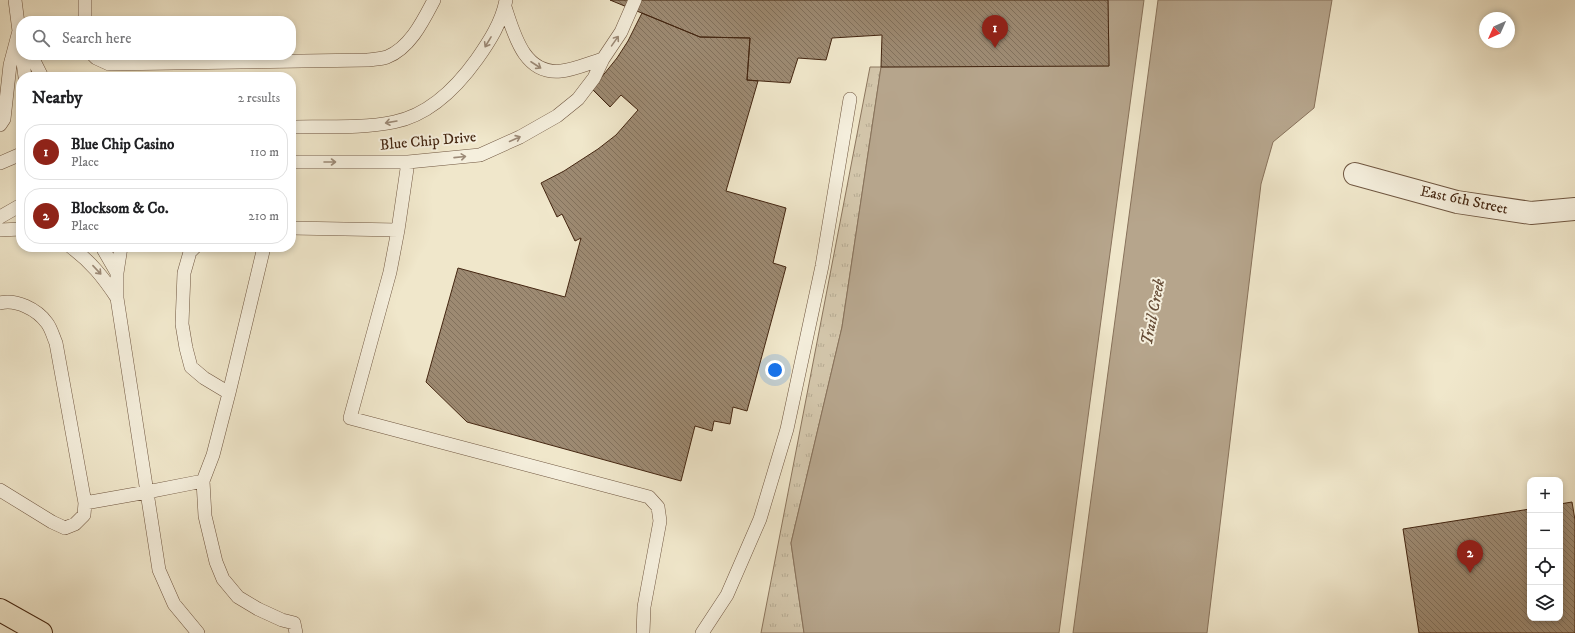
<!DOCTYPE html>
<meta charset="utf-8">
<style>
body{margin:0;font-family:"IM FELL DW Pica",serif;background:#f6f6f6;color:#202124}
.controls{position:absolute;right:12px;bottom:12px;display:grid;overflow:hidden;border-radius:8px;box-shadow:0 2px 6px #0003}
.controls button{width:36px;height:36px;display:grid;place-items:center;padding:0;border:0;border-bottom:1px solid #e0e0e0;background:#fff;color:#202124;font:20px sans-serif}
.compass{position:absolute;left:1479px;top:12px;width:36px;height:36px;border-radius:50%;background:#fff;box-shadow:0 2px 6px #0003;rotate:225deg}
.you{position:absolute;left:775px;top:370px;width:14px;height:14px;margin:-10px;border:3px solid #fff;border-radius:50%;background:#1a73e8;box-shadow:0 0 0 6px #1a73e833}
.badge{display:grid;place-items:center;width:26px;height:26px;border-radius:50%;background:#8f2418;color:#fff;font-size:13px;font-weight:700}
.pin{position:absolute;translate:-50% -33px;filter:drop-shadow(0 1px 2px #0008)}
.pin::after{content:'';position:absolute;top:21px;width:14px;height:12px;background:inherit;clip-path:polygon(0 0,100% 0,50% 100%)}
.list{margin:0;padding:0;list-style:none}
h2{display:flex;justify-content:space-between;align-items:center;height:52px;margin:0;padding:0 16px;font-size:17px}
h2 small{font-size:13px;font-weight:400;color:#757577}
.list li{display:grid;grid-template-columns:26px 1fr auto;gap:12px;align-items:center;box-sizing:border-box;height:56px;margin:0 8px 8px;padding:0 8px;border:1px solid #e0e0e0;border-radius:16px}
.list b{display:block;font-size:15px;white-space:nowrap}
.list p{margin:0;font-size:13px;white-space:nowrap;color:#757577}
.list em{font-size:13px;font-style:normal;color:#757577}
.icon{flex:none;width:22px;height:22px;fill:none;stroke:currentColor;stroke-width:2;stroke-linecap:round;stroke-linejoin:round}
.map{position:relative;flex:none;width:1575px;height:633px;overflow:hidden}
.search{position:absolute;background:#fff;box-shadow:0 2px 6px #0003;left:16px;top:16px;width:280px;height:44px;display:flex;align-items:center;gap:10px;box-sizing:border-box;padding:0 14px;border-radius:16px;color:#757577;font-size:15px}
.panel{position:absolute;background:#fff;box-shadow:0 2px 6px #0003;left:16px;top:72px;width:280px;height:180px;border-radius:16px}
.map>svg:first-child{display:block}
.grass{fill:url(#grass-tufts);stroke:#8c765e}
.water{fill:#b6a58c;stroke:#88725b}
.building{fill:url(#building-back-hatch);stroke:#442611}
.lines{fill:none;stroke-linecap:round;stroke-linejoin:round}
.service-casing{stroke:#6f5640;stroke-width:14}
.minor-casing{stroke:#6f5640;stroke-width:24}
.primary-casing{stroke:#442611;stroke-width:24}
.service{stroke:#f5efdd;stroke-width:13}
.minor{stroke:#f5efdd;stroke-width:22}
.primary{stroke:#f0e7cb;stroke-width:22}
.oneway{stroke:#9c8a77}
.labels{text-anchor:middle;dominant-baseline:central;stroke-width:4;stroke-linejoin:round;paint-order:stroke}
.street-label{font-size:15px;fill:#442611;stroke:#f5efdd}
.water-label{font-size:16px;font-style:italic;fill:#664c36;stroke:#f5efdd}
</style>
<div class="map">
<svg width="1575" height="633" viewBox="0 0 1575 633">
<defs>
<pattern id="grass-tufts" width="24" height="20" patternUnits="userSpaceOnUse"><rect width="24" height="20" fill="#d3c6ab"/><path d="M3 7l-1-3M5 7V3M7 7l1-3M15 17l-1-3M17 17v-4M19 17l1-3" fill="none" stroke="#b6aa92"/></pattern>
<pattern id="building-back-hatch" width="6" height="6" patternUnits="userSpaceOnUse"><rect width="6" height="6" fill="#9d8a72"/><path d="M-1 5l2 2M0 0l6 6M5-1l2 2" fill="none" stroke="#82715c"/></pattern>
</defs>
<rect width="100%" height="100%" fill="#f0e7cb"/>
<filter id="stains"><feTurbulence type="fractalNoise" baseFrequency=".005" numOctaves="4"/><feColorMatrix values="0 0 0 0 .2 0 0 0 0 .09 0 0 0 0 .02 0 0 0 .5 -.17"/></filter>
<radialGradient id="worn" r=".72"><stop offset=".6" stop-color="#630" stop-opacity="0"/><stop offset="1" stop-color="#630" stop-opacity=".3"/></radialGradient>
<path class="grass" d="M870,67H881L842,327L791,543L804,633H761Z"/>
<path class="water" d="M1108,0H1144L1059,633H804L791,543L842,327L881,67L1109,66Z
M1158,0H1332L1314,108L1273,142L1261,184L1207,633H1073Z"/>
<path class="building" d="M610,0H1108L1109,66L881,67L882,35L832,38L826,60L798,58L790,83L747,80L750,38L700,37Z
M642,13L700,37L750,38L747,80L758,81L726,191L786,208L773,263L786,267L747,411L733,407L730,424L714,421L712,431L695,426L681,481L467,422L426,382L458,268L565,297L581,238L575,241L562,214L557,217L541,183L564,171L598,149L616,135L638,110L621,95L610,107L592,89L617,58L628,41Z
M1572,502L1575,520V633H1419L1403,529L1530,509V618H1560V504Z"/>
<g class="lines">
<defs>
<path id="service" d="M15,0L20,39
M505,7C514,34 524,75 561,71C574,70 589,63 603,59
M85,21V0
M22,55L25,77
M31,55L42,77
M93,55L96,58L109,64L368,60C374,59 381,59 387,57C410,48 423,21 434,0
M0,125L4,119L10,65L19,31
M291,127C325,126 360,129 394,122C429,115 457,87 477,59C489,42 502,22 506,0
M291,162H408L480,155L520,137L557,116L578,99L594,78L603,59L621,32L635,0
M408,162L398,230L390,272L350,418L649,497L658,507L660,521L644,607L643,633
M0,163L21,154
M0,217L21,205
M291,228L398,230
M0,230L21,229
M71,247C91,262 103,277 117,298
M102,247L117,273V298L159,570L174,604L198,633
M195,247L190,252L184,273L182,324L186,348L191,367L204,378L229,393L213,455L203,481L205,516L216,562L223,579L238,597L258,609L282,620L294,623L296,633
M117,273L121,247
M0,303C16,299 37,309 47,323C51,328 53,336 56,343L85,503L84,515L75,524L65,528L52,522L0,490
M229,393L264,247
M85,503L147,492L203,481
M702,633L727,595L760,519L787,429L822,266L850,99"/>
<path id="minor" d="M1355,174L1457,202L1531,213L1575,209"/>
<path id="primary" d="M0,610L41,633"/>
</defs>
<use href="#service" class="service-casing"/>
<use href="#minor" class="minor-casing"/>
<use href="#primary" class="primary-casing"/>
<use href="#service" class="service"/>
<use href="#minor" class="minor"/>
<use href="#primary" class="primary"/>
</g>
<defs><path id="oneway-shaft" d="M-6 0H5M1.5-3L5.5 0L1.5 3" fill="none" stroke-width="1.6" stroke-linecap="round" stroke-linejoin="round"/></defs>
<g class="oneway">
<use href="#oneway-shaft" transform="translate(615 41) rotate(-55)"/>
<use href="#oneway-shaft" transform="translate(488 42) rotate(121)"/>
<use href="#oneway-shaft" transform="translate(536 65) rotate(33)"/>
<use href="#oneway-shaft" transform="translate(391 122) rotate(170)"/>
<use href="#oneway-shaft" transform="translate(515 139) rotate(-24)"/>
<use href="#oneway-shaft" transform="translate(460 157) rotate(-6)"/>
<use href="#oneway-shaft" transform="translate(330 162)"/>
<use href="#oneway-shaft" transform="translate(97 270) rotate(47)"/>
</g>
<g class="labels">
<g class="street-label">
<text transform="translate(428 141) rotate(-5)">Blue Chip Drive</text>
<text transform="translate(1464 200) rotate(12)">East 6th Street</text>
</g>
<g class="water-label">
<text transform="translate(1153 312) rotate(-79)">Trail Creek</text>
</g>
</g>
<rect width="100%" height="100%" filter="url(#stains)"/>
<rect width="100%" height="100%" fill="url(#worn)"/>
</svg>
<div class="controls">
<button>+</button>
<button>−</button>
<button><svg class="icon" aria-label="locate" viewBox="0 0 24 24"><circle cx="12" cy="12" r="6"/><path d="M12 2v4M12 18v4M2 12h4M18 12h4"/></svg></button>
<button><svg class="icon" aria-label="layers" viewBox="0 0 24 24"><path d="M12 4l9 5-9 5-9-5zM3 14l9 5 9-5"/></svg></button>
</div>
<svg class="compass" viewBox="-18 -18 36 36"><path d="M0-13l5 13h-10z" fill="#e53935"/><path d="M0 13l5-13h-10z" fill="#757577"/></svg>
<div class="you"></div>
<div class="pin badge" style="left:995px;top:48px">1</div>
<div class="pin badge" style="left:1470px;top:573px">2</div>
<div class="search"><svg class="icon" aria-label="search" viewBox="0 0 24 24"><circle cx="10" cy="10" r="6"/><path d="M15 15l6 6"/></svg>Search here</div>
<section class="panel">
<h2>Nearby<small>2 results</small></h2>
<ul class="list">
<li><span class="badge">1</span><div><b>Blue Chip Casino</b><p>Place</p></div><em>110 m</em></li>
<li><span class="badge">2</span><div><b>Blocksom &amp; Co.</b><p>Place</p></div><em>210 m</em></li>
</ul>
</section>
</div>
